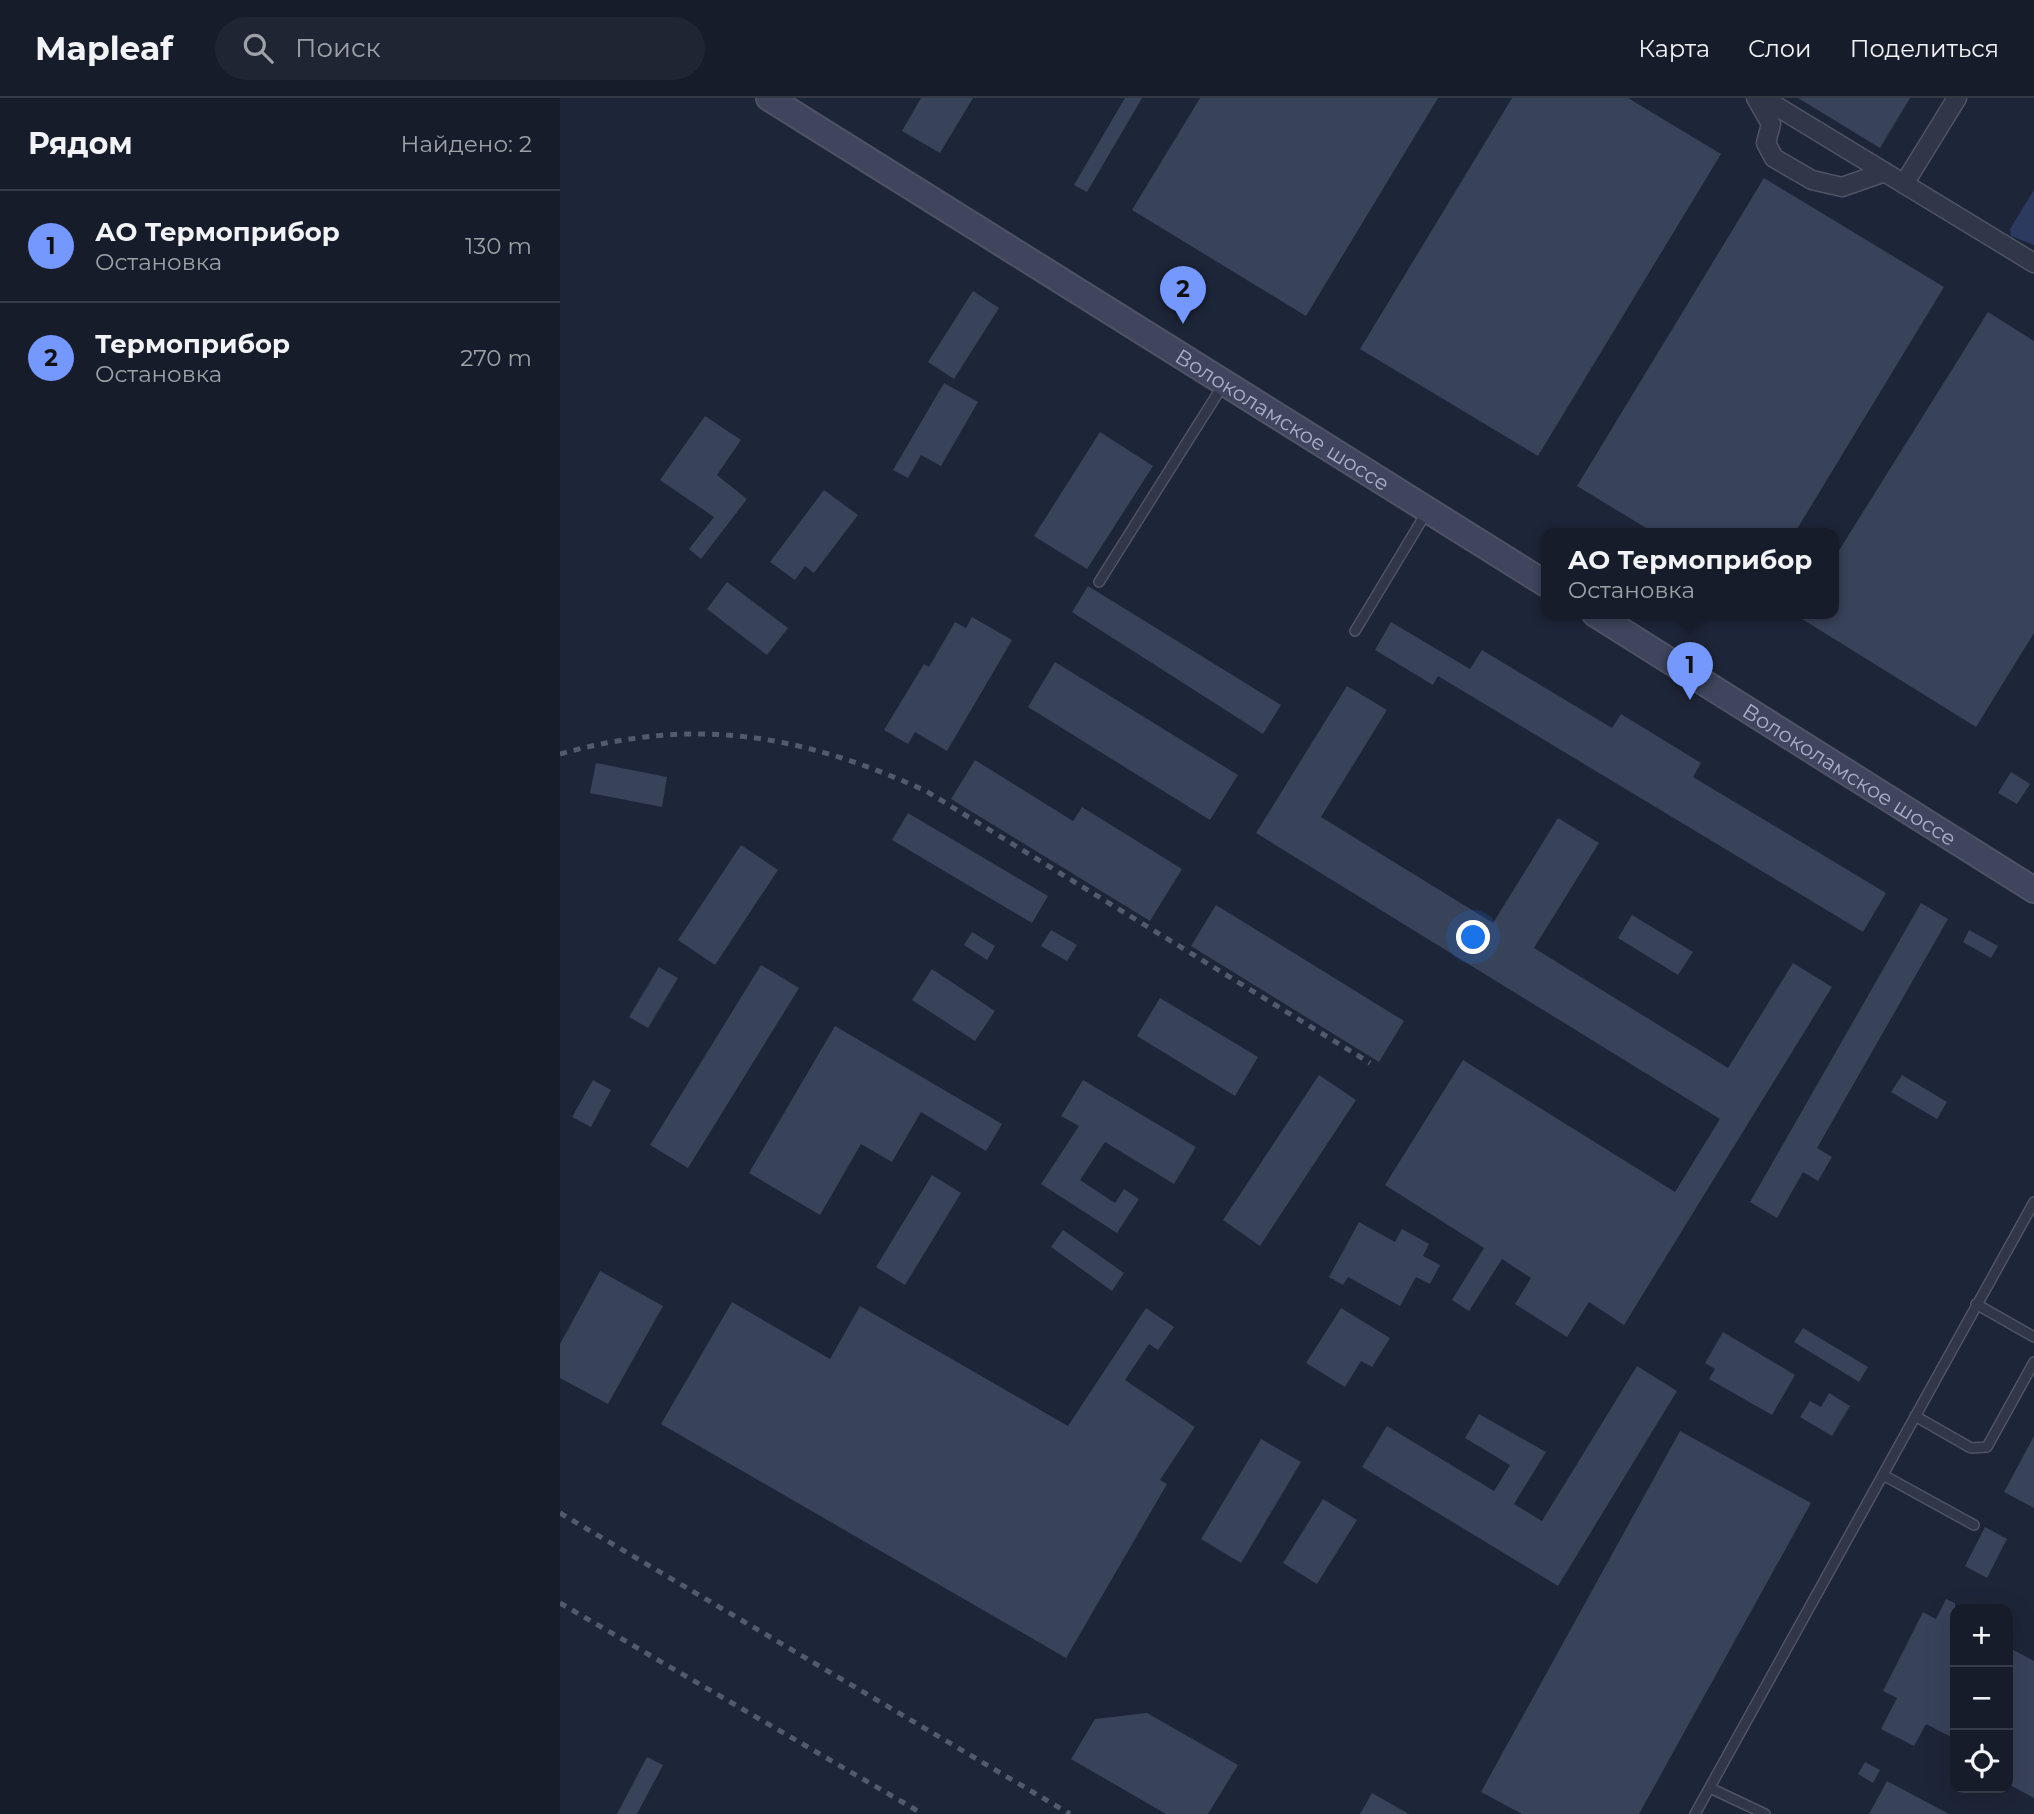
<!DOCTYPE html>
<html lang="ru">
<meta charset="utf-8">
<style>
body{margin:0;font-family:Montserrat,sans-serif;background:#1f2532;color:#f1f3f6}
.controls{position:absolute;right:21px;bottom:21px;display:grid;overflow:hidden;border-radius:14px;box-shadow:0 7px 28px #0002}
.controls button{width:63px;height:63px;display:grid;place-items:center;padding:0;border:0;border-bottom:2px solid #353a47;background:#161c2a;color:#f1f3f6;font:35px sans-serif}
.you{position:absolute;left:914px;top:840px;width:24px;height:24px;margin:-18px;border:5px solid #fff;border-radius:50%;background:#1a73e8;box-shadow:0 0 0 10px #1a73e833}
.badge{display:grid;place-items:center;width:46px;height:46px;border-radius:50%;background:#7598ff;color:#111;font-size:23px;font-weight:700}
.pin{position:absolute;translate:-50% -58px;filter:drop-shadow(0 2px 4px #0008)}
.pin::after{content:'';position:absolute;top:37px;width:24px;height:21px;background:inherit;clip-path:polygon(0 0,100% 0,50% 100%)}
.popup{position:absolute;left:981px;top:430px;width:298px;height:91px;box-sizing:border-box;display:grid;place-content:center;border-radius:14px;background:#161c2a;filter:drop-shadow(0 2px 5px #0005);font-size:23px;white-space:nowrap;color:#9ea1a8}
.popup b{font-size:26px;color:#f1f3f6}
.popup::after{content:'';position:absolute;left:50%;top:100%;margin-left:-14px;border:14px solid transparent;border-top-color:#161c2a}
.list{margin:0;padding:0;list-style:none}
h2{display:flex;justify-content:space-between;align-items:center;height:91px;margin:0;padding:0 28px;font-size:30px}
h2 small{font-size:23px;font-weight:400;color:#9ea1a8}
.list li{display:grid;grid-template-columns:46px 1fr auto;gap:21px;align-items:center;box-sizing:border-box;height:112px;padding:0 28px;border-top:2px solid #353a47}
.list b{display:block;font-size:26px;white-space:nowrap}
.list p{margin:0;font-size:23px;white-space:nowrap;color:#9ea1a8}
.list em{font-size:23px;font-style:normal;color:#9ea1a8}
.icon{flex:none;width:38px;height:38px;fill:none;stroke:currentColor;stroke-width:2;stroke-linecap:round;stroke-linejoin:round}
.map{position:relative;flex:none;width:1474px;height:1716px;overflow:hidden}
header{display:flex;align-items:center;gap:42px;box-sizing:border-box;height:98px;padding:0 35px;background:#161c2a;border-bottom:2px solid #353a47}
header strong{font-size:33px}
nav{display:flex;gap:38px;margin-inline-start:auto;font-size:24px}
.search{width:490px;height:63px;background:#1f2532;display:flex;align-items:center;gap:18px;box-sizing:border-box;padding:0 24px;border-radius:38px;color:#9ea1a8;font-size:26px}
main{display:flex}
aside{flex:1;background:#161c2a}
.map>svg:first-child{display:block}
.water{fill:#2c3a5f}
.building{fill:#384259}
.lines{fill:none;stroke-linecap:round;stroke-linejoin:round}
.lane-casing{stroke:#4e5466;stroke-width:12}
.street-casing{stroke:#4e5466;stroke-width:21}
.secondary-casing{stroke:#4e5466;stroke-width:28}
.lane{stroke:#303748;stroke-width:9}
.street{stroke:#303748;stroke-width:18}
.secondary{stroke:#3e455c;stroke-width:24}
.rail{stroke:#525a70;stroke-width:5;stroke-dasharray:7 7;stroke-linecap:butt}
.labels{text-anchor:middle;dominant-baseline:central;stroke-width:6;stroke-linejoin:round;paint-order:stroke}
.street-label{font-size:21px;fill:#aab1c6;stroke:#161c2c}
</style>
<header>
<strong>Mapleaf</strong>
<div class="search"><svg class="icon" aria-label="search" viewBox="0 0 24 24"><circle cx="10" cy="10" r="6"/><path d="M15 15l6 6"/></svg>Поиск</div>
<nav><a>Карта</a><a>Слои</a><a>Поделиться</a></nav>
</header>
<main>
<aside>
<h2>Рядом<small>Найдено: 2</small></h2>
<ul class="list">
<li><span class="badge">1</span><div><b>АО Термоприбор</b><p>Остановка</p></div><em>130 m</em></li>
<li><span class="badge">2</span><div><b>Термоприбор</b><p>Остановка</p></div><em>270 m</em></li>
</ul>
</aside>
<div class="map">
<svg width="1474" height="1716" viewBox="0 0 1474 1716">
<rect width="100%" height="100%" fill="#1d2538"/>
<path class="water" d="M1474,92V147L1451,138L1450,131Z"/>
<path class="building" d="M361,0H413L380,55L342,33Z
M565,0H582L527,94L514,87Z
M640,0H878L746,218L572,112Z
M952,0H1068L1161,56L978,358L800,251Z
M1238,0H1350L1320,50Z
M1204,80L1384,189L1234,436H1096L1017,388Z
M413,193L439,210L394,281L368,264Z
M1428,214L1474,243V535L1416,629L1234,516H1273V462Z
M384,285L418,304L381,368L361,357L348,380L333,372Z
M145,318L181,342L157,377L187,401L141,461L129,451L154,419L100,382Z
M540,334L593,368L527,471L474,438Z
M264,392L298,417L254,475L245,468L235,482L210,464Z
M167,484L228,530L207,557L147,511Z
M528,488L721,607L703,636L512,514Z
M412,519L452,542L387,653L355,634L348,646L324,632L364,566L369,569L395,524L406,530Z
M831,524L910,571L922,552L1052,630L1061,616L1141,665L1133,679L1326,795L1303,834L878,578L873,587L815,552Z
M495,564L678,677L650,722L468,609Z
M787,588L827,612L761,719L933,825L998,720L1039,745L974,850L1168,970L1233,865L1272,889L1064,1227L1029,1204L1007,1239L955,1206L971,1180L942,1161L909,1213L892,1202L924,1150L825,1087L903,962L1115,1094L1160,1021L696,735Z
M415,662L513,723L522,709L622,771L590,823L391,701Z
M36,665L107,679L102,709L30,695Z
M1451,674L1470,686L1457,706L1438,695Z
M348,715L488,798L472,825L332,742Z
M181,747L218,772L155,867L118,842Z
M1361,805L1388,821L1257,1050L1272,1059L1258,1083L1243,1074L1217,1120L1190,1104Z
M656,807L844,923L819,964L631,848Z
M1072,817L1133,854L1118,877L1058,840Z
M491,832L517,847L507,863L481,848Z
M1409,832L1438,848L1431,860L1403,844Z
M412,834L435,848L427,862L404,847Z
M201,867L239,890L128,1070L90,1047Z
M99,869L118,880L88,930L69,919Z
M372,871L435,913L415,943L352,902Z
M600,900L698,959L675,998L577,938Z
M275,928L442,1026L426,1053L361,1014L332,1064L301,1046L260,1117L189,1075Z
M759,977L796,1002L700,1148L663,1122Z
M1342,977L1387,1004L1377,1021L1331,994Z
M33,982L51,992L31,1029L12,1019Z
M523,982L636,1049L614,1086L545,1044L520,1082L555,1105L564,1091L579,1101L557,1135L481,1086L519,1028L501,1018Z
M372,1077L401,1095L345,1187L316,1169Z
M799,1124L835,1144L842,1131L869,1146L863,1158L880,1167L870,1186L856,1179L840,1208L788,1179L783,1187L769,1179Z
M503,1132L564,1175L552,1193L491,1149Z
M40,1173L103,1208L48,1306L0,1280V1246Z
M172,1204L270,1261L300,1208L508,1328L586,1210L614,1229L598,1252L589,1246L565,1282L635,1329L600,1382L607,1386L506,1560L101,1326Z
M781,1210L830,1240L812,1269L801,1263L785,1289L746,1265Z
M1243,1230L1308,1269L1299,1284L1234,1244Z
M1163,1234L1235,1277L1212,1317L1149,1281L1155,1271L1145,1265Z
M1077,1268L1117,1293L998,1488L802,1369L827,1328L934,1393L950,1367L905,1340L919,1316L986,1354L954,1406L982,1423Z
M1269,1295L1290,1308L1272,1338L1240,1319L1250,1303L1261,1309Z
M1120,1333L1251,1405L1079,1716H962L921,1694Z
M1474,1338V1410L1444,1394Z
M701,1341L741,1364L681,1465L641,1441Z
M763,1401L797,1422L757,1486L723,1465Z
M1425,1429L1447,1441L1427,1480L1405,1468Z
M1386,1501L1395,1505V1641L1366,1626L1354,1648L1321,1631L1337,1600L1323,1593L1363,1514L1376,1521Z
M1448,1549L1474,1563V1700L1448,1686Z
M587,1615L678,1667L648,1716H606L511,1661L535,1621Z
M87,1659L103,1667L77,1716H57Z
M1305,1664L1320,1672L1313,1685L1298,1676Z
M1327,1683L1389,1716H1309Z
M812,1695L849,1716H800Z"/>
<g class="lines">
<defs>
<path id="lane" d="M539,484L663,287
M795,533L868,412
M1416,1206L1474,1239
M1355,1318L1411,1350L1427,1349L1474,1264
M1323,1377L1414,1427
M1150,1690L1205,1716
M1135,1716L1474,1104"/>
<path id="street" d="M1196,0L1211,26L1206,45L1214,60L1252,82L1282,89L1325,74
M1203,0L1474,165
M1344,86L1397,0"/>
<g id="secondary">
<path id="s1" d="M209,0L986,486"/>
<path id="s2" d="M1035,516L1474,792"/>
</g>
</defs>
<use href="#lane" class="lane-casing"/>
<use href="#street" class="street-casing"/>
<use href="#secondary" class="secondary-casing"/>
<use href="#lane" class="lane"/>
<use href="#street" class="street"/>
<use href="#secondary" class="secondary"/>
<path class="rail" d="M0,656C136,618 240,636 366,693L810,965
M0,1415L510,1716
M0,1505L363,1716"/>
</g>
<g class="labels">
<g class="street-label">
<text stroke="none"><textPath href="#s1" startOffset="606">Волоколамское шоссе</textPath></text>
<text stroke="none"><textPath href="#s2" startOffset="301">Волоколамское шоссе</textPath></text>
</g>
</g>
</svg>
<div class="controls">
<button>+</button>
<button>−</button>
<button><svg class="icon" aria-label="locate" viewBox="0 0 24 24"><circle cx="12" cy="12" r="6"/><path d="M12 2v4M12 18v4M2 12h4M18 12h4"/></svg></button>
</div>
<div class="you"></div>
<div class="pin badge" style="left:1130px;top:602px">1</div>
<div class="popup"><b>АО Термоприбор</b>Остановка</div>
<div class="pin badge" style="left:623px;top:226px">2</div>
</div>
</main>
